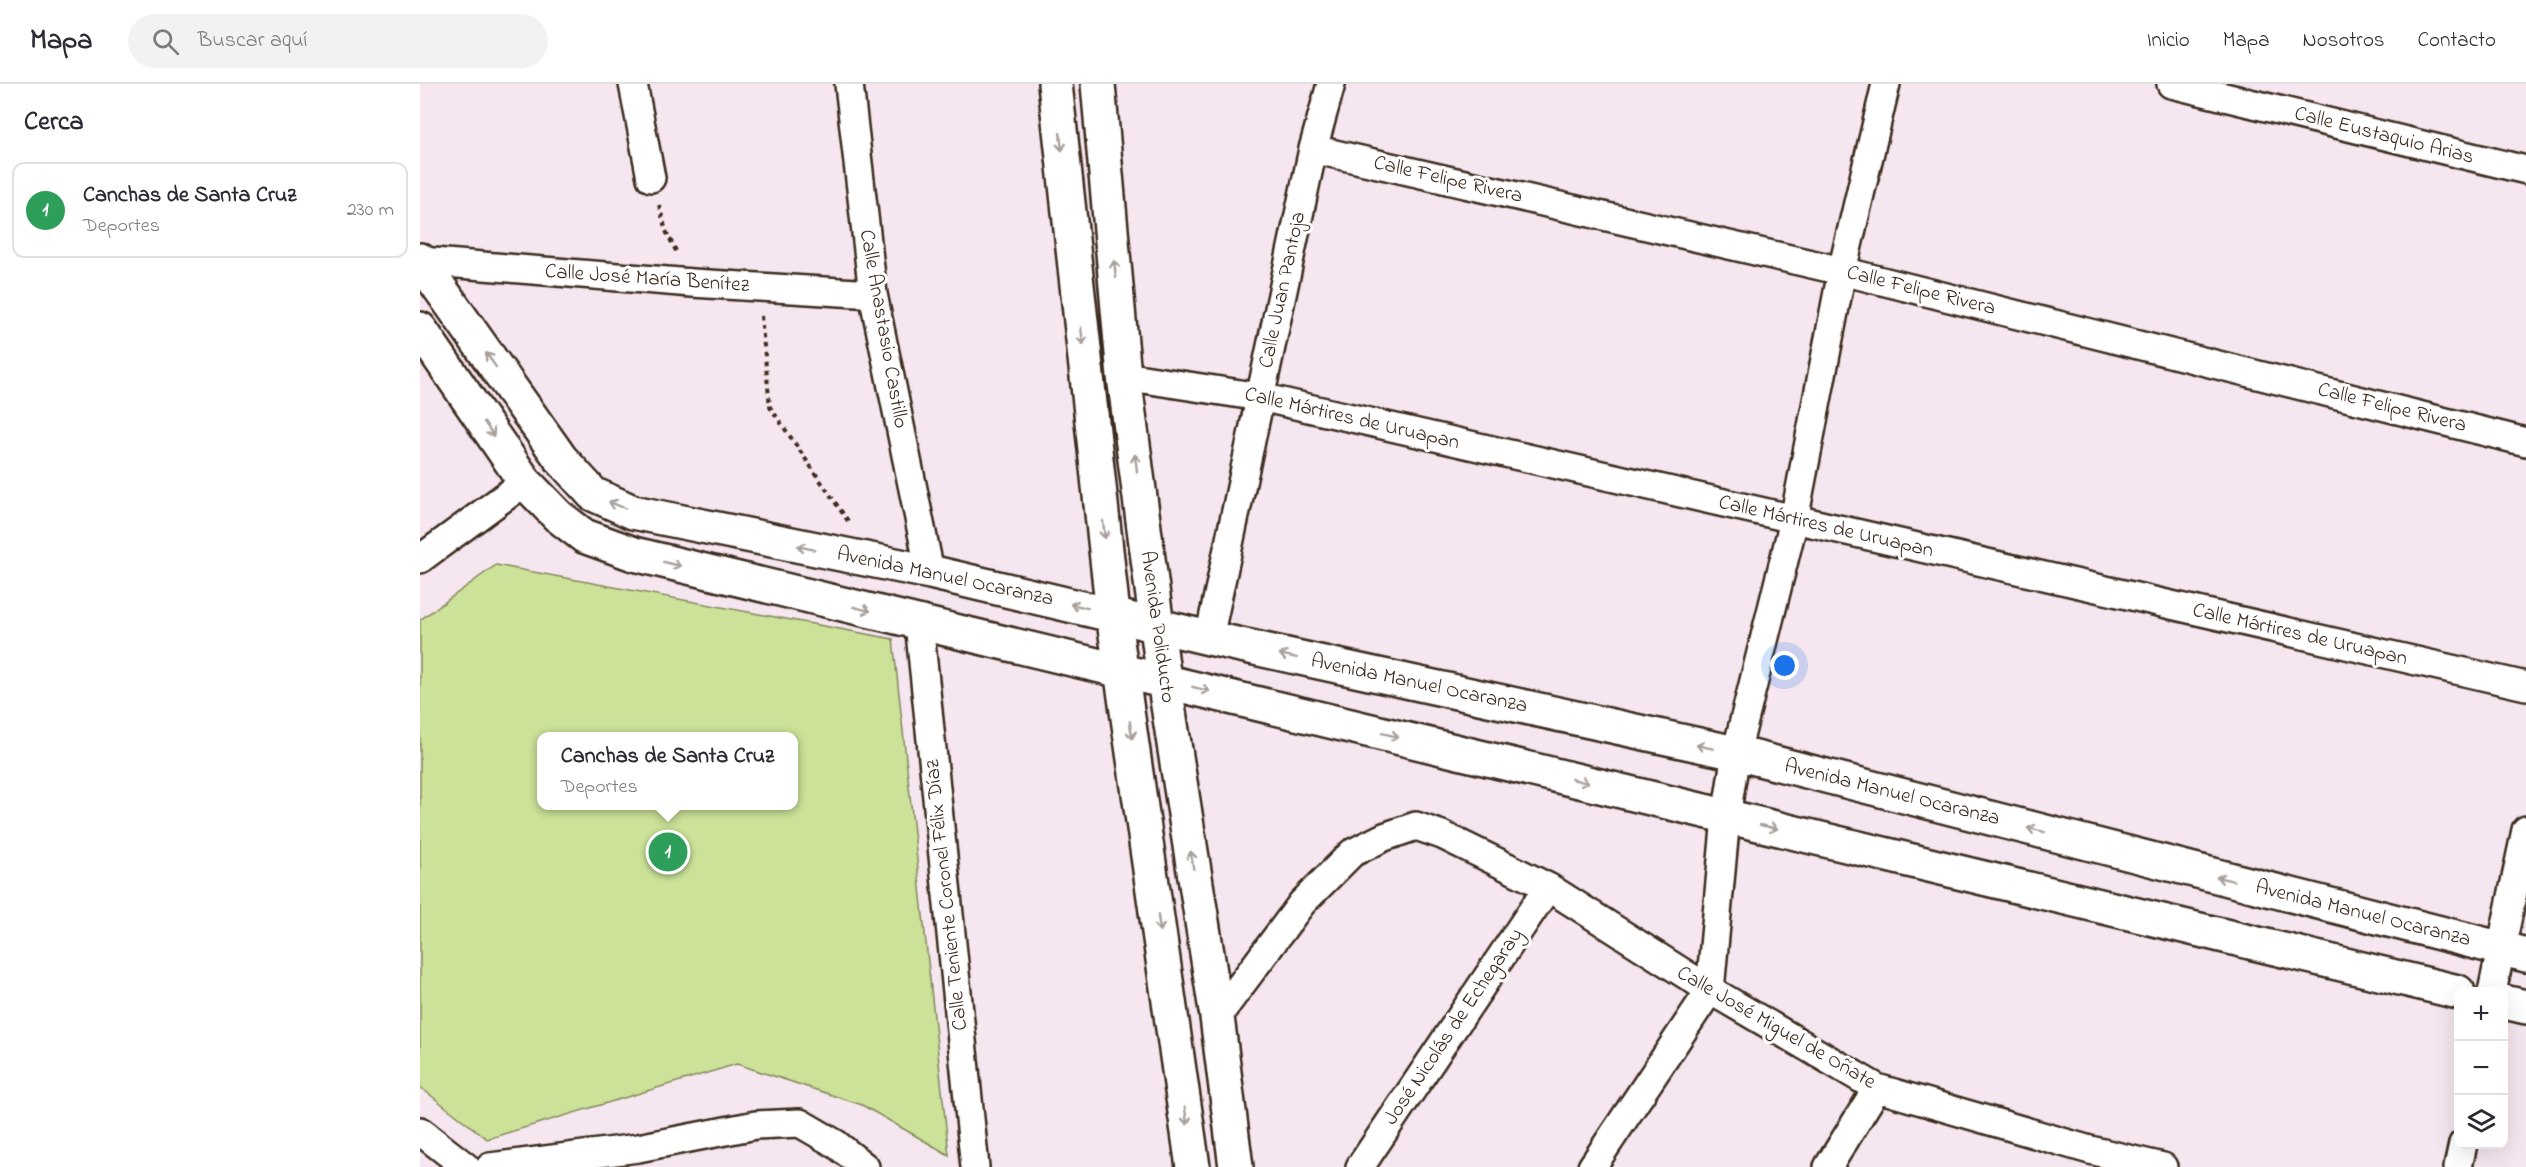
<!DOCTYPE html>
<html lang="es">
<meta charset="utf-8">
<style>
body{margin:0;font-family:"Indie Flower",sans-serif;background:#f2f2f3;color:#2b2b33}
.controls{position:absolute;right:18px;bottom:18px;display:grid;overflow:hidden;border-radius:12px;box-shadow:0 6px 24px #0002}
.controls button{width:54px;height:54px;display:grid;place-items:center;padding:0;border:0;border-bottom:2px solid #e1e1e2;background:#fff;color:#2b2b33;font:30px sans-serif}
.you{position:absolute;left:1365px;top:582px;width:21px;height:21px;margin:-15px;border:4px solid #fff;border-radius:50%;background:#1a73e8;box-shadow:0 0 0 9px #1a73e833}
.badge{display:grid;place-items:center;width:39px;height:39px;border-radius:50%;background:#7c3aed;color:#fff;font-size:20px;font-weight:700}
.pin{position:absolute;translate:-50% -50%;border:3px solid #fff;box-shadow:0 2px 6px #0006}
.popup{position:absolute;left:117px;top:648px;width:261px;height:78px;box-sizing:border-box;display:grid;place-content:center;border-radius:12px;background:#fff;filter:drop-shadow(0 2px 4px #0005);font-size:20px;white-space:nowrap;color:#7c7c81}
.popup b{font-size:22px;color:#2b2b33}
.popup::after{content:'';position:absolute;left:50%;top:100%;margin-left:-12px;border:12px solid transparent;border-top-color:#fff}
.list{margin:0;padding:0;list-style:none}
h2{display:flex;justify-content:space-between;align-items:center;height:78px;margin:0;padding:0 24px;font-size:26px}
h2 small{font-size:20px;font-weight:400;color:#7c7c81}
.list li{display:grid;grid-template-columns:39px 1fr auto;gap:18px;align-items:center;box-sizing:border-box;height:96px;margin:0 12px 12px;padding:0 12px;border:2px solid #e1e1e2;border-radius:12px}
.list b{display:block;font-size:22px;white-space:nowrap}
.list p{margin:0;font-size:20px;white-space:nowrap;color:#7c7c81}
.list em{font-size:20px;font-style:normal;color:#7c7c81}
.icon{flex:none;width:33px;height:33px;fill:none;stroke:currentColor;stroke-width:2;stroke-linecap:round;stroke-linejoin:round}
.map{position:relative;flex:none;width:2106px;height:1083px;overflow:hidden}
header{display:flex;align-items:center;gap:36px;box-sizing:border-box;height:84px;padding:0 30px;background:#fff;border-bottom:2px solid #e1e1e2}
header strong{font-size:28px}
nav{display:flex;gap:33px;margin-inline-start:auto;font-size:21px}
.search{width:420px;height:54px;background:#f2f2f3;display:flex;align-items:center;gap:15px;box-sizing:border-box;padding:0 21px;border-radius:33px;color:#7c7c81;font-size:22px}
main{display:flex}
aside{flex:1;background:#fff}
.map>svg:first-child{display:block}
.green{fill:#cbe298;stroke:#83865b;stroke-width:1.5;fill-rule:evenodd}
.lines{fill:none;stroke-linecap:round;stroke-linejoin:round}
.street-casing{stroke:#3b2a1e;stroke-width:32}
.secondary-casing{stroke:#3b2a1e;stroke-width:38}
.path{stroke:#3b2a1e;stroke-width:4;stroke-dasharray:4.5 4.5;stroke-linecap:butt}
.street{stroke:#fff;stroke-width:27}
.secondary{stroke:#fff;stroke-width:33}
.oneway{stroke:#a79f9a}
.labels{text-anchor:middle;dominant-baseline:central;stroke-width:6;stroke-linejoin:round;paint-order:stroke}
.street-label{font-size:21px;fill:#3b2a1e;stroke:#fff}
</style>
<header>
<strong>Mapa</strong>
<div class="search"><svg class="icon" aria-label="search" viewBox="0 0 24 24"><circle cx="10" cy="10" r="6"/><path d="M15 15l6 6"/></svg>Buscar aquí</div>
<nav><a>Inicio</a><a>Mapa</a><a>Nosotros</a><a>Contacto</a></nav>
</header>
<main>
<aside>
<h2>Cerca<small></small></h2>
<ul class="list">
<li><span class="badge" style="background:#2e9e5b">1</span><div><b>Canchas de Santa Cruz</b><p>Deportes</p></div><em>230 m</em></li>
</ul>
</aside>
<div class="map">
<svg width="2106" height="1083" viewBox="0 0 2106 1083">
<rect width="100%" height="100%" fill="#f6e6ef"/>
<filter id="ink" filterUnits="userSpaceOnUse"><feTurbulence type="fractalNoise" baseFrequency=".0167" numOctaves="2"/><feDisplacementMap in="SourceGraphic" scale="12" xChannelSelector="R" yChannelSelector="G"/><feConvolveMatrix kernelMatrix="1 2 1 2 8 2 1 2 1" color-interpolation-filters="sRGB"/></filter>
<g filter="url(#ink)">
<path class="green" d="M76,481L473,555L529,1071L442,1021L317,980L67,1055L0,1003V536ZM122,652H374V722H122Z"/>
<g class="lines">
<defs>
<path id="street" d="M213,0L231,94
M429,0L453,210L510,488
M1751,0L2106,86
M893,65L1422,187L2106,358
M1,177L272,199L453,210
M704,292L840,313L2106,602
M0,475L105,398
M499,539L555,1083
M789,554L893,65L911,0
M2072,908L2106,746
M797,933L882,819L932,769L964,753L996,742L1022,751L1128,803L1290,906L1457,1004L1670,1066L1743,1083
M0,1047L46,1083
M70,1083L218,1064L336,1041L380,1039L416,1060L445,1083
M940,1083L1128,803
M1172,1083L1290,906L1306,733L1316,669L1374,436L1422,187L1466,0
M1408,1083L1457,1004
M2038,1083L2043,1060"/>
<path id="secondary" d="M635,0L693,530L773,1083
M678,0L704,292L744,596L797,933L816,1083
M0,176L141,375L173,410L213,428L510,488L789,554L1316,669L2106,871
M0,245L105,398L138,432L164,452L214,470L2038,908
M2084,918L2106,923"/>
</defs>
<use href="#street" class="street-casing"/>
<use href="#secondary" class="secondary-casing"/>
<path class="path" d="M239,121L246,147L256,167
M341,232L350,323L428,437"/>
<use href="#street" class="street"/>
<use href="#secondary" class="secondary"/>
</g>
<defs><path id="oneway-shaft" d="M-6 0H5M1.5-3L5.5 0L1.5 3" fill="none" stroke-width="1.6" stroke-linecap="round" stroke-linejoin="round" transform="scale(1.5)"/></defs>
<g class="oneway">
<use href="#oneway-shaft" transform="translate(641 58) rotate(84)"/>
<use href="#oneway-shaft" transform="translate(695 185) rotate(-95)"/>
<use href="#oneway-shaft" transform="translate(662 252) rotate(84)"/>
<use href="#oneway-shaft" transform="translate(71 276) rotate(-125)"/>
<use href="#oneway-shaft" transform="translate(69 345) rotate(56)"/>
<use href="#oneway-shaft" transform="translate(716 379) rotate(-97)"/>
<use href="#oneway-shaft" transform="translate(197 421) rotate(-157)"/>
<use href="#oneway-shaft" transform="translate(684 446) rotate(84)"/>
<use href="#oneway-shaft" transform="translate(386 464) rotate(-168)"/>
<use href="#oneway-shaft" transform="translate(252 480) rotate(14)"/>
<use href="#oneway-shaft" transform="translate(659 522) rotate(-167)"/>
<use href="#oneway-shaft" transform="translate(442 525) rotate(14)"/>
<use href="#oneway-shaft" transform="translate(868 572) rotate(-168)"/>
<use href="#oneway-shaft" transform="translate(781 605) rotate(14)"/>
<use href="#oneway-shaft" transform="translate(711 646) rotate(82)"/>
<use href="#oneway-shaft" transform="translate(970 651) rotate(14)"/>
<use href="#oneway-shaft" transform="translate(1285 663) rotate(-168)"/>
<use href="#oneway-shaft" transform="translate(1160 697) rotate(14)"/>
<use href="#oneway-shaft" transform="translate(1349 743) rotate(13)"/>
<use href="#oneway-shaft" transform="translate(1616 746) rotate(-166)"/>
<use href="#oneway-shaft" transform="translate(772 776) rotate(-99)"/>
<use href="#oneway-shaft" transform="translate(1805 795) rotate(-166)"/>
<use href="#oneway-shaft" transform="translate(739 839) rotate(82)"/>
<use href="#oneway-shaft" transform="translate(766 1032) rotate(82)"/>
</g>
</g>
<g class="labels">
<g class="street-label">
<text transform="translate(1964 52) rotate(14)">Calle Eustaquio Arias</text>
<text transform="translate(1028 96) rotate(13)">Calle Felipe Rivera</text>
<text transform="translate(227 195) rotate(4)">Calle José María Benítez</text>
<text transform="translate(863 206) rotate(-78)">Calle Juan Pantoja</text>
<text transform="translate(1501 207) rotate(14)">Calle Felipe Rivera</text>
<text transform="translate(463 245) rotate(80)">Calle Anastasio Castillo</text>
<text transform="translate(1972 324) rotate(14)">Calle Felipe Rivera</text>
<text transform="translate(932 335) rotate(13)">Calle Mártires de Uruapan</text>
<text transform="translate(1406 443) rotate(13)">Calle Mártires de Uruapan</text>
<text transform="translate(525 493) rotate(12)">Avenida Manuel Ocaranza</text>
<text transform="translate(737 543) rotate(82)">Avenida Poliducto</text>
<text transform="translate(1880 551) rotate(13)">Calle Mártires de Uruapan</text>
<text transform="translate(999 600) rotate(12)">Avenida Manuel Ocaranza</text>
<text transform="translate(1472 709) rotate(14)">Avenida Manuel Ocaranza</text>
<text transform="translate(527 811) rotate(-96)">Calle Teniente Coronel Félix Díaz</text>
<text transform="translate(1943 830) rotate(14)">Avenida Manuel Ocaranza</text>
<text transform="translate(1034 943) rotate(-56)">José Nicolás de Echegaray</text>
<text transform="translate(1356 944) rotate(30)">Calle José Miguel de Oñate</text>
</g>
</g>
</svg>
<div class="controls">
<button>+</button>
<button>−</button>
<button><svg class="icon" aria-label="layers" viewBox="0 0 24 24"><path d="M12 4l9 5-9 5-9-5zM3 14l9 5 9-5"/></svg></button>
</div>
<div class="you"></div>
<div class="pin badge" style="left:248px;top:768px;background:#2e9e5b">1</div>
<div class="popup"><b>Canchas de Santa Cruz</b>Deportes</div>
</div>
</main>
